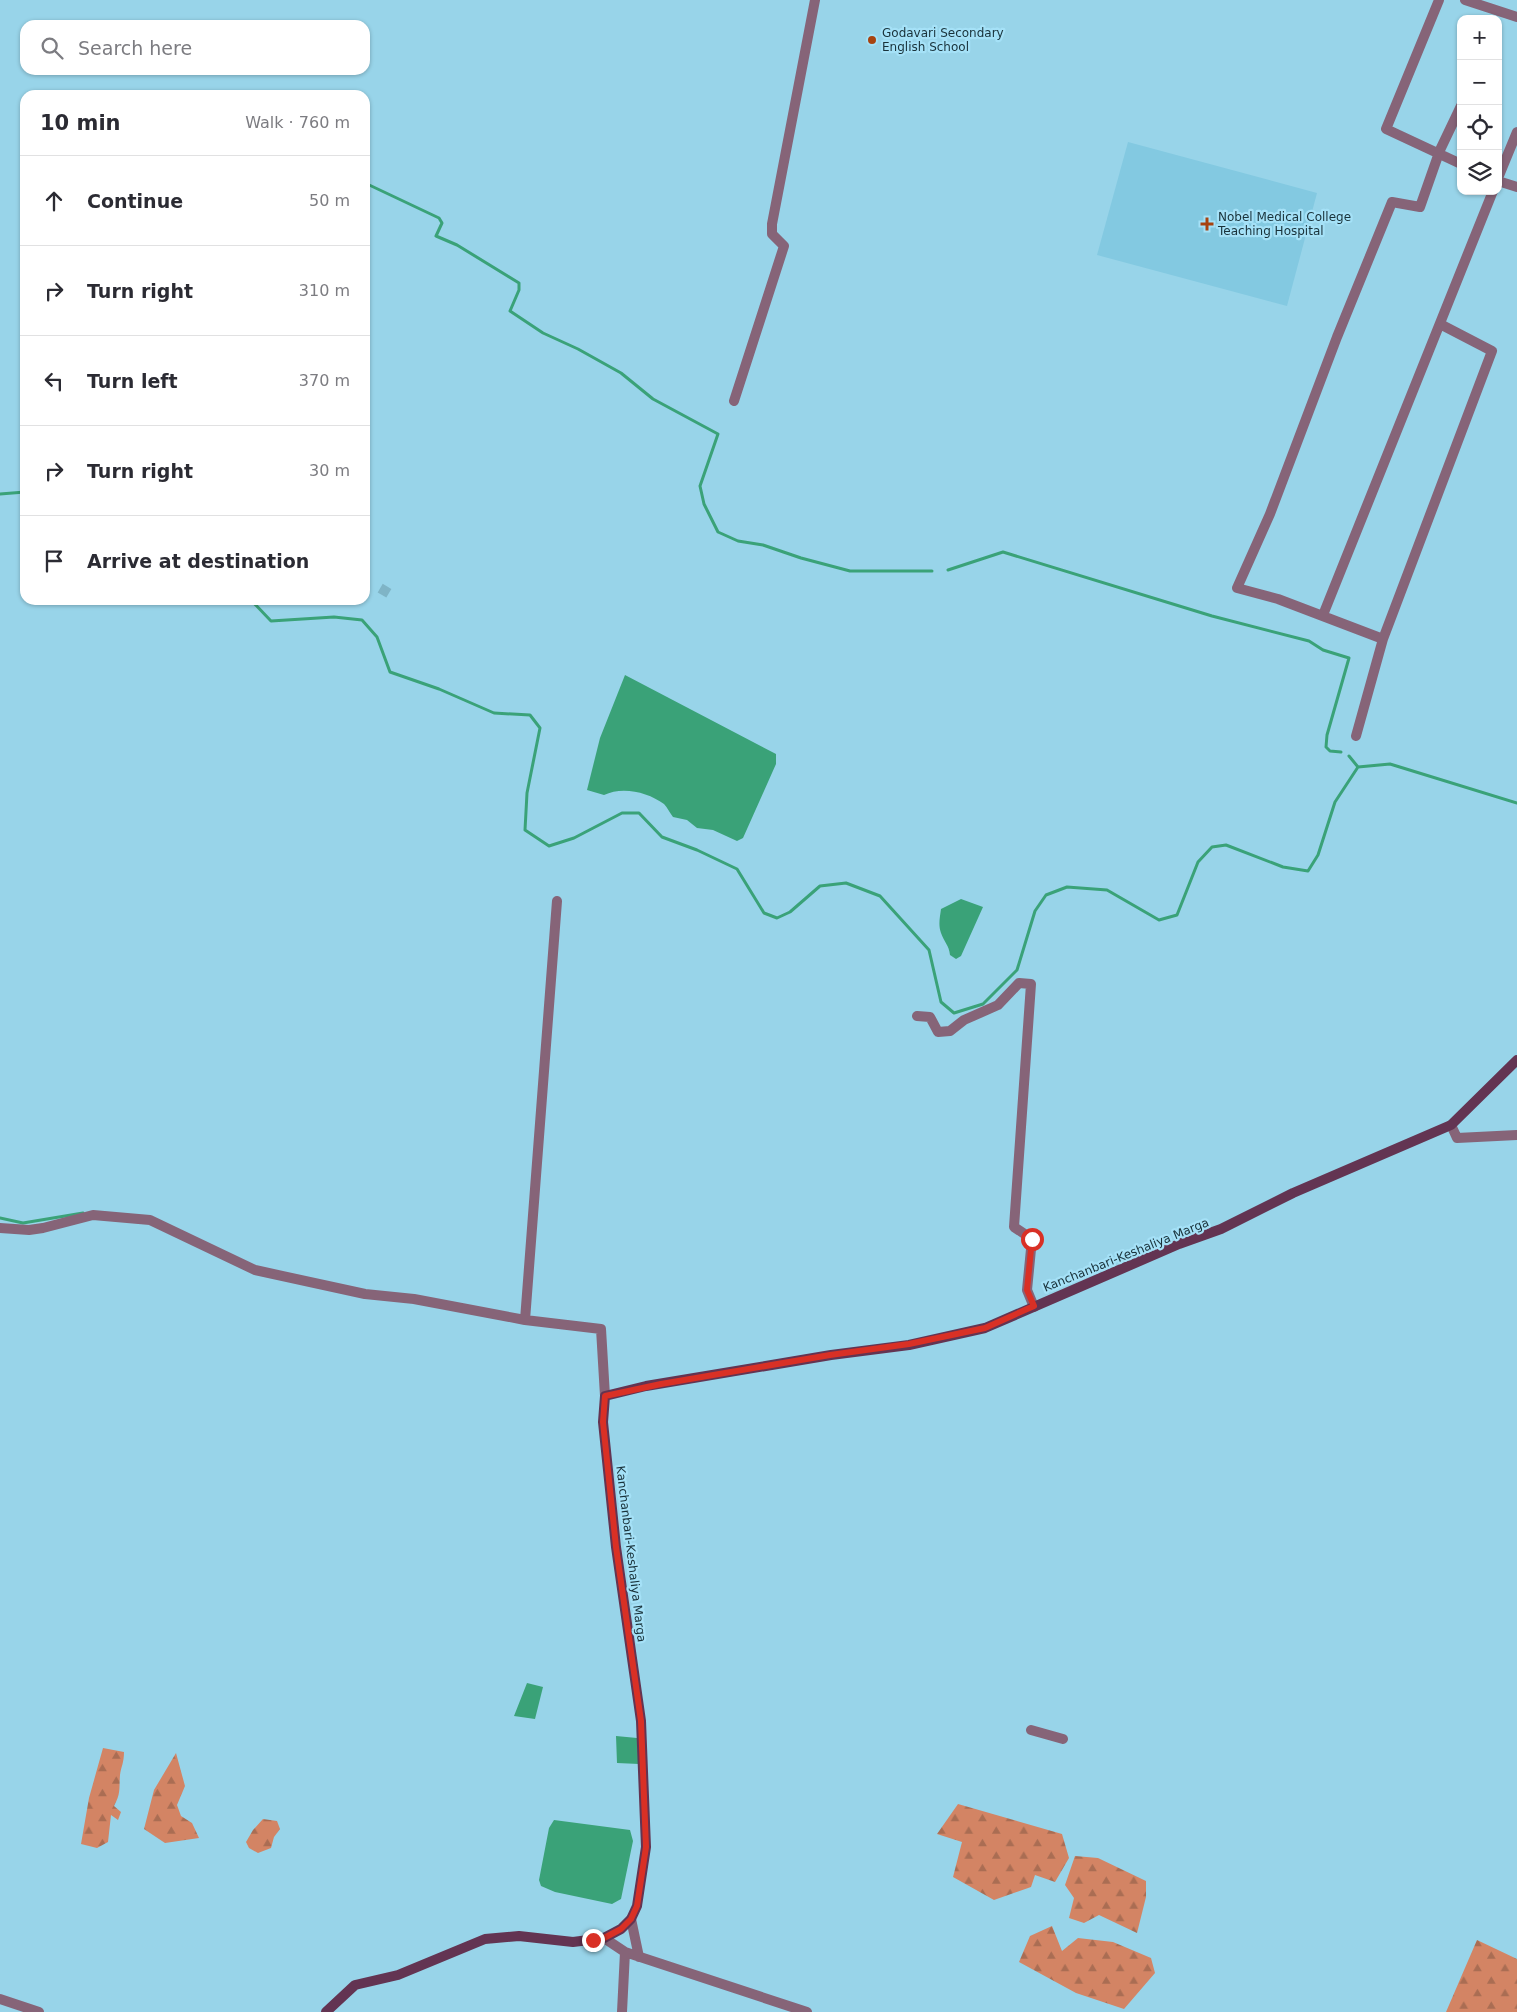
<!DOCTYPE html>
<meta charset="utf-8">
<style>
body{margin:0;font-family:"DejaVu Sans",sans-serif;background:#f7f7f7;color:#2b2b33}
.controls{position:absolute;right:15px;top:15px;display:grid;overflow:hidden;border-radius:10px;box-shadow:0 1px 4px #0004}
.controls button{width:45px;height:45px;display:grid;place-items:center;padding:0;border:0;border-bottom:1px solid #e1e1e2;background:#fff;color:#2b2b33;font:25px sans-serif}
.stop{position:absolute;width:15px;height:15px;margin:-11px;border:4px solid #d93025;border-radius:50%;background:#fff}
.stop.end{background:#d93025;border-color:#fff;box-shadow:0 1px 5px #0008}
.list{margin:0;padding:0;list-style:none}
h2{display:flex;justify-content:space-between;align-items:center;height:65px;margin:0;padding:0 20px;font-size:21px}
h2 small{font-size:16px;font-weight:400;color:#7c7c81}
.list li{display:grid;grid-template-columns:32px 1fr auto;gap:15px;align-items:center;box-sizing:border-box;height:90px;padding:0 20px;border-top:1px solid #e1e1e2}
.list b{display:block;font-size:19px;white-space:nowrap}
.list em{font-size:16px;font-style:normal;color:#7c7c81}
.icon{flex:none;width:28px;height:28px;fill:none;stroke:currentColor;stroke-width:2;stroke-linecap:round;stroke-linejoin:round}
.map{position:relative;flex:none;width:1517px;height:2012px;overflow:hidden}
.search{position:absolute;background:#fff;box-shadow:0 1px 4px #0004;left:20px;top:20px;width:350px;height:55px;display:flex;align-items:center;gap:12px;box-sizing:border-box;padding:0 18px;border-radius:15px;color:#7c7c81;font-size:19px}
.panel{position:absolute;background:#fff;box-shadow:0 1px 4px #0004;left:20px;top:90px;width:350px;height:515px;border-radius:15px}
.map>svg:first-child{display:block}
.built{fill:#83c9e1}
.forest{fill:url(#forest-firs)}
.water{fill:#3aa278}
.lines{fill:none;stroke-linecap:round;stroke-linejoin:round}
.stream{stroke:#3aa278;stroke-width:3}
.street-tunnel{stroke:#7fb4c6;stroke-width:10;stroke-dasharray:10 5;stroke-linecap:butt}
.street{stroke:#866478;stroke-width:10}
.secondary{stroke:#633452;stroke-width:10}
.route{stroke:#d93025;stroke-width:6}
.poi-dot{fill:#a74310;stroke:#a5e1f7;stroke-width:2}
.labels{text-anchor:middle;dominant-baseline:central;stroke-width:4.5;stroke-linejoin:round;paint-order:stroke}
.poi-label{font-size:12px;fill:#19323a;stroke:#a5e1f7;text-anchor:start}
.street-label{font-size:12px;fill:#19323a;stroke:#a5e1f7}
</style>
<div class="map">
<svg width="1517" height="2012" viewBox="0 0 1517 2012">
<defs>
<pattern id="forest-firs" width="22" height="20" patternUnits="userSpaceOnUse" patternTransform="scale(1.25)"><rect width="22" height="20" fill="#d38464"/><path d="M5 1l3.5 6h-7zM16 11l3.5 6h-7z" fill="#aa6d53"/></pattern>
</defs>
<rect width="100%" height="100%" fill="#98d4e9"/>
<path class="built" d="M1128,142L1317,193L1287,306L1097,255Z"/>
<path class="forest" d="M103,1748L124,1752C124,1763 121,1767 120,1775C119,1789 121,1793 114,1806L121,1812L118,1820L111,1815L108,1842L97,1848L81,1844L89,1798Z
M176,1753L185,1786L177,1805L181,1816L192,1823L199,1838L165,1843L144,1829L154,1790Z
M958,1804L1062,1834L1069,1858L1055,1882L1035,1875L1031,1887L994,1900L953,1877L962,1842L937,1834Z
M263,1819L277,1821L280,1829L274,1837L271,1848L258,1853L249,1848L246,1842L253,1830Z
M1075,1856L1098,1858L1146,1881V1897L1137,1933L1099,1915L1084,1923L1069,1918L1074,1898L1065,1885Z
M1052,1926L1062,1951L1078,1938L1113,1942L1151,1958L1155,1973L1124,2009L1076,1993L1019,1962L1030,1936Z
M1477,1940L1517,1959V2012H1446Z"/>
<path class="water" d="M625,675L776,754V764L743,838L737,841L713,830L697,828L687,820L673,817C670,813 667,807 664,804C648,792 622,786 604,795L587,790L600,738Z
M961,899L983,907L961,956L956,959L950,955C949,945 944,942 941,933C938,925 940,917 941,909Z
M527,1683L543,1687L535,1719L514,1716Z
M616,1736L637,1738L639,1764L617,1763Z
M554,1820L630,1830L633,1841L621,1899L612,1904L555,1892L541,1886L539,1880L549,1828Z"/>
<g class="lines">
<path class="stream" d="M365,183L439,218L442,223L436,236L457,245L519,283V290L510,311L543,333L578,349L621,373L653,399L718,434L700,486L704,504L718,532L738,541L763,545L801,558L850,571H932
M0,494L25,492
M948,570L1003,552L1212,616L1309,641L1323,650L1349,658L1327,735L1326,747L1330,751L1341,752
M251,600L271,621L334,617L362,620L377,637L390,672L439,689L494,713L530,715L540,728L527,793L525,830L549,846L574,838L622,813H639L662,837L697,850L737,869L764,913L777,918L790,912L820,886L846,883L880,896L929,950L941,1002L954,1013L983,1004L1017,970L1035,911L1046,895L1067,887L1107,890L1159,920L1177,915L1198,862L1212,847L1226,845L1283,867L1308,871L1318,855L1335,802L1358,767L1390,764L1517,803
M1349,756L1358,767
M0,1218L23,1223L83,1213"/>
<path class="street-tunnel" d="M382,595L389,583"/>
<path class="street" d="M1439,0L1386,129L1461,164
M1465,0L1517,17
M1498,178L1517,132
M1498,181L1517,187
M734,401L784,246L772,234V224L815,0
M1323,615L1493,191
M1383,639L1278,599L1237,588L1270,514L1337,337L1392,202L1420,207L1440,150L1461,106
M1356,736L1383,639L1492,351L1440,324
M917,1016L930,1017L938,1032L950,1031L964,1020L998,1005L1019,983L1031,984L1014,1227L1032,1239L1027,1290L1034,1307
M1451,1125L1457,1138L1517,1135
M0,1228L29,1230L43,1228L93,1215L150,1220L255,1270L365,1294L414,1299L525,1320L601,1329L605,1396
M525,1320L557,901
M1031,1730L1063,1739
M631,1919L639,1957
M604,1938L625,1952L807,2012
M0,1999L39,2012
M622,2012L625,1952"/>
<path class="secondary" d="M326,2012L355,1985L398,1975L485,1939L519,1936L573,1942L604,1938L621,1929L631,1919L637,1906L646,1847L641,1721L616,1547L603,1422L605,1396L646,1386L831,1355L909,1345L985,1328L1179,1244L1221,1229L1293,1193L1451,1125L1517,1060"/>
</g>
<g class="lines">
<path class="route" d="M593,1940L604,1938L621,1929L631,1919L637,1906L646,1847L641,1721L616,1547L603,1422L605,1396L661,1384L830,1355L909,1344L985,1328L1034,1306L1027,1290L1032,1239"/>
</g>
<g class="poi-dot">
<circle cx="872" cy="40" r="5"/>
<path d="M1204.5 216.5h5v5h5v5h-5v5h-5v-5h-5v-5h5z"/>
</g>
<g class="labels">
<g class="poi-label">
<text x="882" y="33">Godavari Secondary<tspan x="882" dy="14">English School</tspan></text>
<text x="1218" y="217">Nobel Medical College<tspan x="1218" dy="14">Teaching Hospital</tspan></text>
</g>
<g class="street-label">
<text transform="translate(1126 1255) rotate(-22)">Kanchanbari-Keshaliya Marga</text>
<text transform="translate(631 1554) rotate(83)">Kanchanbari-Keshaliya Marga</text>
</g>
</g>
</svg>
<div class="controls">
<button>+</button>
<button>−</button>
<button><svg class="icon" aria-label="locate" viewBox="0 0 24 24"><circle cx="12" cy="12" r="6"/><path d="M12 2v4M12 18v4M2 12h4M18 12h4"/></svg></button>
<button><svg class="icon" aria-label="layers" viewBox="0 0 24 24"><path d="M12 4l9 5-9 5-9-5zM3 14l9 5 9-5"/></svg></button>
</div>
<div class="stop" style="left:1032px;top:1239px"></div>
<div class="stop end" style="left:593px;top:1940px"></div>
<div class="search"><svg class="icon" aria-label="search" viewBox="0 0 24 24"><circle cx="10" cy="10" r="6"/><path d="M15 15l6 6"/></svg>Search here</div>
<section class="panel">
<h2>10 min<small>Walk · 760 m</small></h2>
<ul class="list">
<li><svg class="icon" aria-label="ahead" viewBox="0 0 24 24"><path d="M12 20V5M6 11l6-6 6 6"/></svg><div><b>Continue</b></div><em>50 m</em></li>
<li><svg class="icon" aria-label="right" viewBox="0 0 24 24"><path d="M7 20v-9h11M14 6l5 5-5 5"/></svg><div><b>Turn right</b></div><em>310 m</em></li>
<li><svg class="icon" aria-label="left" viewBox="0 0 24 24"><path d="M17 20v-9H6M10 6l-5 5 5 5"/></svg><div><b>Turn left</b></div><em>370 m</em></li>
<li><svg class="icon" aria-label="right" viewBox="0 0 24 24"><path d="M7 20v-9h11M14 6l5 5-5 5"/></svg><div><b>Turn right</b></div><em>30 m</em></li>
<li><svg class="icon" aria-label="arrive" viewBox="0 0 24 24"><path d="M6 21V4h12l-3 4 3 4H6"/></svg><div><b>Arrive at destination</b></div></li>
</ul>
</section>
</div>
